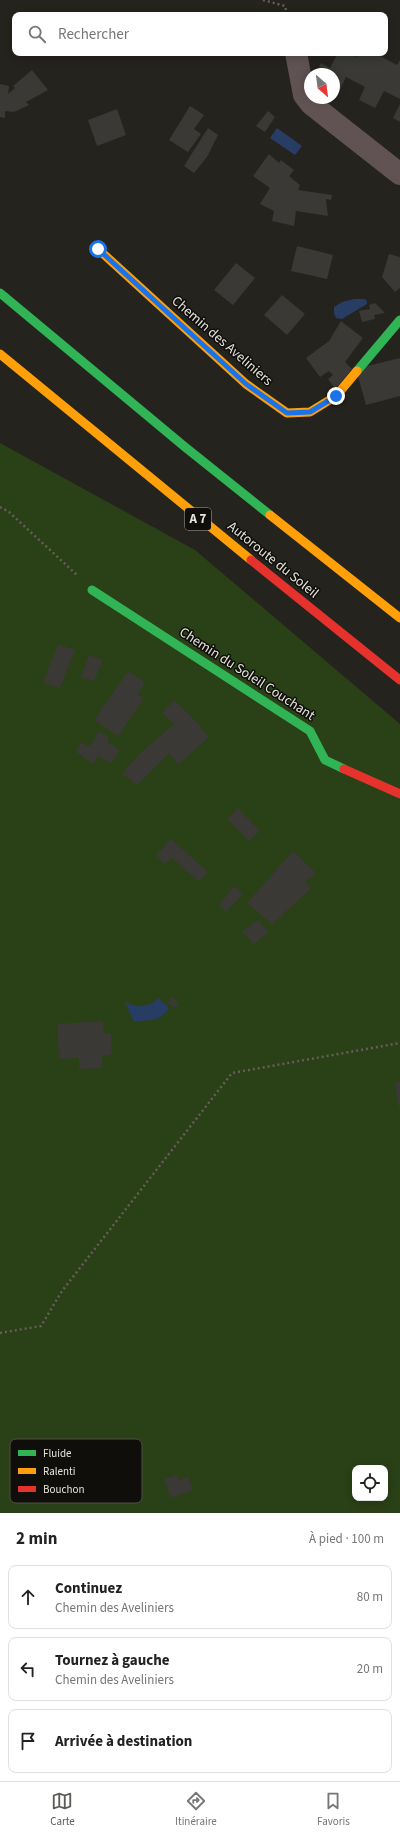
<!DOCTYPE html>
<html lang="fr">
<meta charset="utf-8">
<style>
body{margin:0;font-family:"Source Sans 3",sans-serif;background:#f6f6f6;color:#222}
.controls{position:absolute;right:12px;bottom:12px;display:grid;overflow:hidden;border-radius:8px;box-shadow:0 2px 10px #0003}
.controls button{width:36px;height:36px;display:grid;place-items:center;padding:0;border:0;border-bottom:1px solid #e0e0e0;background:#fff;color:#222;font:20px sans-serif}
.compass{position:absolute;left:304px;top:68px;width:36px;height:36px;border-radius:50%;background:#fff;box-shadow:0 2px 10px #0003;rotate:152deg}
.stop{position:absolute;width:12px;height:12px;margin:-9px;border:3px solid #1a73e8;border-radius:50%;background:#fff}
.stop.end{background:#1a73e8;border-color:#fff;box-shadow:0 1px 4px #0008}
.list{margin:0;padding:0;list-style:none}
h2{display:flex;justify-content:space-between;align-items:center;height:52px;margin:0;padding:0 16px;font-size:17px}
h2 small{font-size:13px;font-weight:400;color:#767676}
.list li{display:grid;grid-template-columns:26px 1fr auto;gap:12px;align-items:center;box-sizing:border-box;height:64px;margin:0 8px 8px;padding:0 8px;border:1px solid #e0e0e0;border-radius:8px}
.list b{display:block;font-size:15px;white-space:nowrap}
.list p{margin:0;font-size:13px;white-space:nowrap;color:#767676}
.list em{font-size:13px;font-style:normal;color:#767676}
.icon{flex:none;width:22px;height:22px;fill:none;stroke:currentColor;stroke-width:2;stroke-linecap:round;stroke-linejoin:round}
.map{position:relative;flex:none;width:400px;height:1513px;overflow:hidden}
.search{position:absolute;background:#fff;box-shadow:0 2px 10px #0003;left:12px;right:12px;top:12px;height:44px;display:flex;align-items:center;gap:10px;box-sizing:border-box;padding:0 14px;border-radius:8px;color:#767676;font-size:15px}
.sheet{height:268px;background:#fff}
nav{display:flex;justify-content:space-around;align-items:center;box-sizing:border-box;height:56px;border-top:1px solid #e0e0e0;background:#fff;font-size:11px;color:#767676}
nav a{display:grid;justify-items:center;gap:2px}
nav .on{color:#5c5b58}
.map>svg:first-child{display:block}
.green{fill:#2a4016;fill-rule:evenodd}
.water{fill:#273d64}
.building{fill:#3a3935}
.lines{fill:none;stroke-linecap:round;stroke-linejoin:round}
.path{stroke:#675e5c;stroke-width:2.5;stroke-dasharray:2 3;stroke-linecap:butt}
.street{stroke:#615353;stroke-width:22}
.fast{stroke:#30b455;stroke-width:9}
.slow{stroke:#ff9f0a;stroke-width:9}
.jam{stroke:#e5322d;stroke-width:9}
.route{stroke:#1a73e8;stroke-width:5}
.labels{text-anchor:middle;dominant-baseline:central;stroke-width:3;stroke-linejoin:round;paint-order:stroke}
.shield{fill:#0f0e0a;stroke:#a6a39e;stroke-width:1}
.shield-label{font-size:13px;font-weight:bold;fill:#e6e3dd}
.street-label{font-size:14px;fill:#e6e3dd;stroke:#0f0e0a}
.key{fill:#0f0e0a;stroke:#504e49;stroke-width:1}
.key-label{font-size:11px;fill:#e6e3dd}
</style>
<div class="map">
<svg width="400" height="1513" viewBox="0 0 400 1513">
<rect width="100%" height="100%" fill="#25231e"/>
<path class="green" d="M0,443L195,550L400,724V1513H0ZM355,1468H385V1498H355Z"/>
<path class="water" d="M277,128L302,146L295,155L270,138Z
M354,299H364L367,301V304L342,319L336,318L334,313V307L342,302Z
M158,998L169,1008C158,1023 151,1019 134,1022L125,1002C136,1008 149,1008 158,998Z"/>
<path class="building" d="M338,53H350L357,57L359,53H382L380,56L397,65L400,60V99L384,91L375,108L359,100L365,87L346,77L339,92L334,89V74H315L321,63L330,68Z
M32,70L48,90L26,102L29,105L14,112L5,111V118L0,117V84L9,86L8,94L15,88L13,86Z
M400,104V122L393,118Z
M190,106L204,115L194,129L201,134L188,152L169,140Z
M117,109L126,135L97,146L88,120Z
M268,111L275,117L265,132L256,126Z
M208,128L218,135L207,157L194,173L184,166Z
M269,154L279,163L281,160L294,170L289,176L300,185L298,190L332,195L331,200L326,199L328,216L296,211L294,226L272,221L274,211L260,204L270,188L253,176Z
M297,246L333,255L327,279L291,271Z
M389,254L400,257V288L395,292L382,277Z
M236,263L255,278L233,305L214,290Z
M282,295L305,314L287,335L264,315Z
M375,303L385,313L374,315L375,319L362,322L359,311L370,309L369,305Z
M341,321L363,338L345,362L352,369L335,389L328,379L333,375L329,371L320,377L306,358L329,341Z
M400,358V396L366,405L357,373L367,366Z
M58,644L75,650L60,688L43,683Z
M89,655L103,660L94,681L81,677Z
M128,671L145,682L138,694L144,698L118,736L94,720Z
M174,700L201,726L200,727L209,737L178,765L169,753L137,785L122,774L138,755L174,724L162,713Z
M99,731L109,737L107,742L120,750L111,763L98,756L93,764L76,752L81,742L90,747Z
M238,808L260,831L249,841L227,819Z
M171,839L208,872L199,882L172,858L165,864L156,855Z
M293,851L316,873L305,882L311,889L272,924L247,903Z
M234,886L243,894L226,912L219,905Z
M258,920L269,932L254,944L242,932Z
M173,997L179,1003L174,1008L167,1002Z
M103,1021L104,1034L111,1033L112,1055L102,1056L103,1068L79,1069V1058L59,1059L57,1024Z
M400,1081V1108L398,1105L395,1083Z
M177,1475L179,1480L188,1476L193,1490L171,1498L164,1479Z"/>
<g class="lines">
<path class="path" d="M263,0L285,6L287,15
M0,507L9,512L77,575
M0,1333L41,1326L62,1291L232,1073L400,1043"/>
<path class="street" d="M296,53L304,95L311,104L400,174"/>
<path class="fast" d="M0,293L185,447L270,515
M357,371L400,320
M92,590L310,731L325,760L344,769"/>
<path class="slow" d="M98,249L246,384L287,413L310,412L336,396L357,371
M0,354L251,560
M270,515L400,618"/>
<path class="jam" d="M251,560L400,680
M344,769L400,794"/>
</g>
<g class="lines">
<path class="route" d="M98,249L246,384L287,413L310,412L336,396"/>
</g>
<g class="labels">
<rect class="shield" x="185" y="508" width="26" height="22" rx="3"/>
<g class="shield-label">
<text x="198" y="519">A 7</text>
</g>
<g class="street-label">
<text transform="translate(222 341) rotate(41)">Chemin des Aveliniers</text>
<text transform="translate(273 560) rotate(39)">Autoroute du Soleil</text>
<text transform="translate(247 674) rotate(33)">Chemin du Soleil Couchant</text>
</g>
</g>
<rect x="10" y="1439" width="132" height="64" rx="6" class="key"/>
<rect x="18" y="1450" width="18" height="6" fill="#30b455"/>
<rect x="18" y="1468" width="18" height="6" fill="#ff9f0a"/>
<rect x="18" y="1486" width="18" height="6" fill="#e5322d"/>
<g class="key-label">
<text x="43" y="1457">Fluide</text>
<text x="43" y="1475">Ralenti</text>
<text x="43" y="1493">Bouchon</text>
</g>
</svg>
<div class="controls">
<button><svg class="icon" aria-label="locate" viewBox="0 0 24 24"><circle cx="12" cy="12" r="6"/><path d="M12 2v4M12 18v4M2 12h4M18 12h4"/></svg></button>
</div>
<svg class="compass" viewBox="-18 -18 36 36"><path d="M0-13l5 13h-10z" fill="#e53935"/><path d="M0 13l5-13h-10z" fill="#767676"/></svg>
<div class="stop" style="left:98px;top:249px"></div>
<div class="stop end" style="left:336px;top:396px"></div>
<div class="search"><svg class="icon" aria-label="search" viewBox="0 0 24 24"><circle cx="10" cy="10" r="6"/><path d="M15 15l6 6"/></svg>Rechercher</div>
</div>
<section class="sheet">
<h2>2 min<small>À pied · 100 m</small></h2>
<ul class="list">
<li><svg class="icon" aria-label="ahead" viewBox="0 0 24 24"><path d="M12 20V5M6 11l6-6 6 6"/></svg><div><b>Continuez</b><p>Chemin des Aveliniers</p></div><em>80 m</em></li>
<li><svg class="icon" aria-label="left" viewBox="0 0 24 24"><path d="M17 20v-9H6M10 6l-5 5 5 5"/></svg><div><b>Tournez à gauche</b><p>Chemin des Aveliniers</p></div><em>20 m</em></li>
<li><svg class="icon" aria-label="arrive" viewBox="0 0 24 24"><path d="M6 21V4h12l-3 4 3 4H6"/></svg><div><b>Arrivée à destination</b></div></li>
</ul>
</section>
<nav>
<a class="on"><svg class="icon" aria-label="map" viewBox="0 0 24 24"><path d="M3 6l6-2 6 2 6-2v14l-6 2-6-2-6 2zM9 4v14M15 6v14"/></svg>Carte</a>
<a><svg class="icon" aria-label="directions" viewBox="0 0 24 24"><path d="M12 3l9 9-9 9-9-9zM9 14v-3h6M13 9l2 2-2 2"/></svg>Itinéraire</a>
<a><svg class="icon" aria-label="saved" viewBox="0 0 24 24"><path d="M7 4h10v16l-5-4-5 4z"/></svg>Favoris</a>
</nav>
